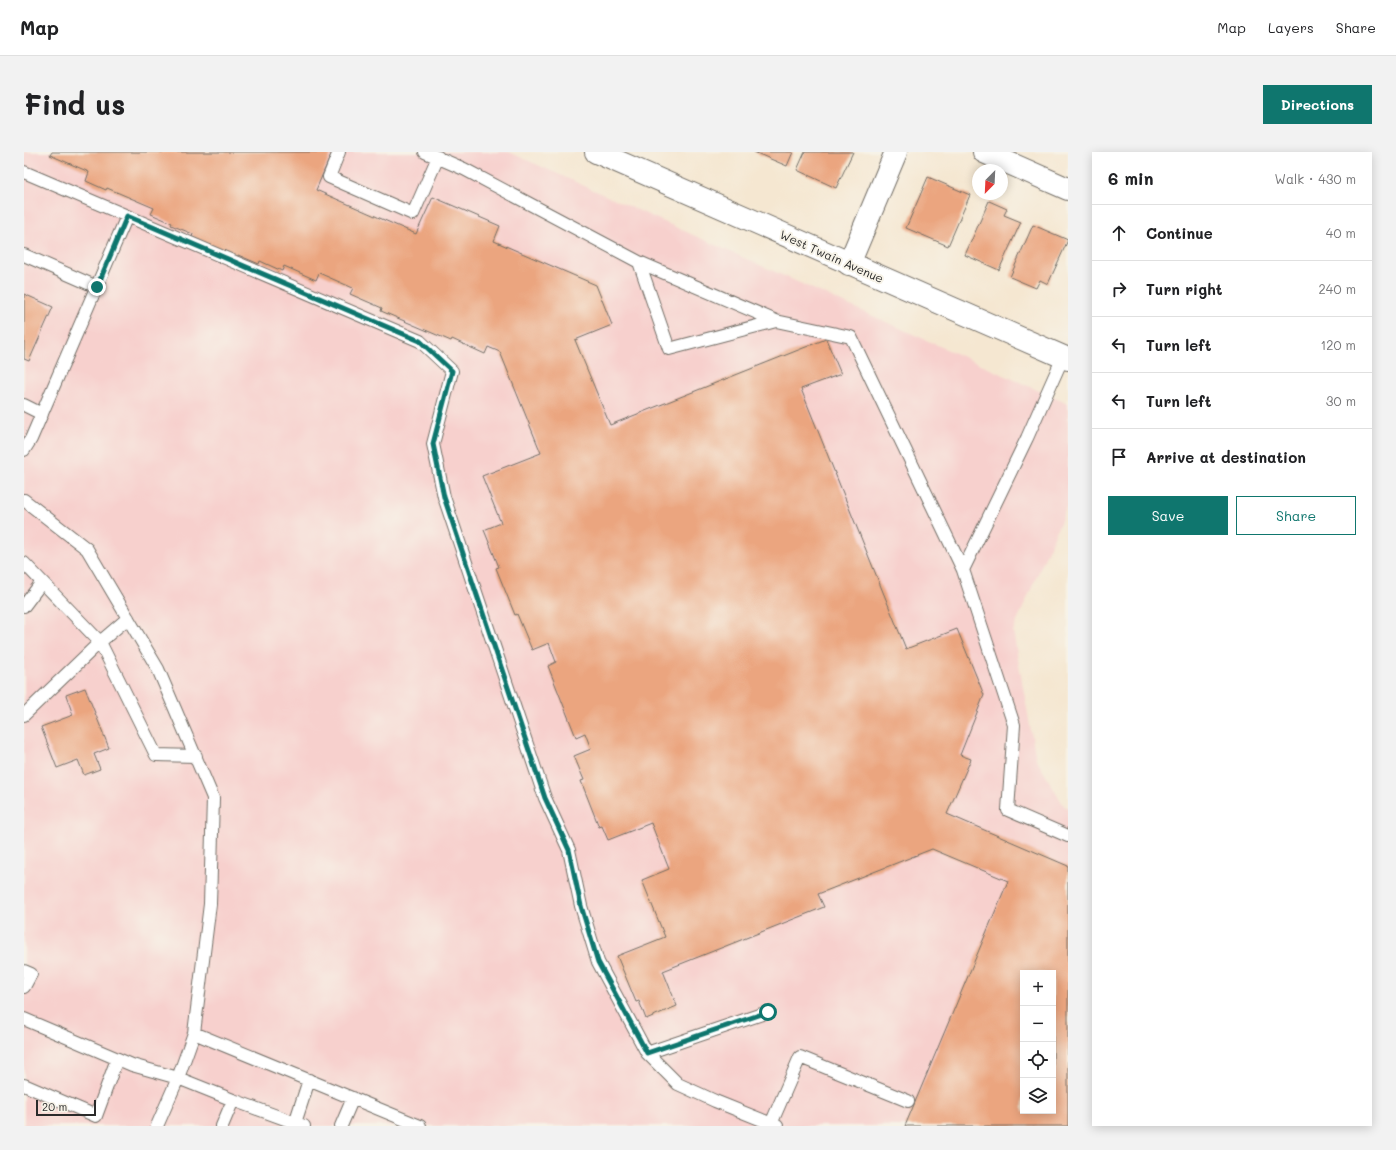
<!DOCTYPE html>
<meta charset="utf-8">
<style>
body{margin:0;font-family:Mali,sans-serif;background:#f2f2f2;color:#202124}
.controls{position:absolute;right:12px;bottom:12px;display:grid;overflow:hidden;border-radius:0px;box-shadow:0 2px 10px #0003}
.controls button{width:36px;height:36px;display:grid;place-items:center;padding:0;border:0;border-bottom:1px solid #e0e0e0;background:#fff;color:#202124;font:20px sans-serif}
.compass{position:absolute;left:948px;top:12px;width:36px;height:36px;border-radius:50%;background:#fff;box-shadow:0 2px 10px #0003;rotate:204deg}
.scale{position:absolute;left:12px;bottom:10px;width:60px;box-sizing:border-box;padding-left:4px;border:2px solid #2b2b2b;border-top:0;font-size:11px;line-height:14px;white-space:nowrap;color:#2b2b2b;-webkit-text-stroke:3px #f7f3e8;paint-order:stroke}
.stop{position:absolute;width:12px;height:12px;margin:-9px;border:3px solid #0f766e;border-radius:50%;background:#fff}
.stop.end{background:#0f766e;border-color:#fff;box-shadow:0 1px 4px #0008}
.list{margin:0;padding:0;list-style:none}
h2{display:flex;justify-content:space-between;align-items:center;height:52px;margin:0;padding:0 16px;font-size:17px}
h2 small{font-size:13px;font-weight:400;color:#757577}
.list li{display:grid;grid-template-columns:26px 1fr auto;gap:12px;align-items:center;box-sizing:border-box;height:56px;padding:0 16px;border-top:1px solid #e0e0e0}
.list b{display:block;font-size:15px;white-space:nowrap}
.list em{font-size:13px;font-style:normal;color:#757577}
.actions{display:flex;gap:8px;padding:12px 16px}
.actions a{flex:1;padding:9px 0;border:1px solid #0f766e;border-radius:0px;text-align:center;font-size:14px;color:#0f766e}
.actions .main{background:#0f766e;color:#fff}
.icon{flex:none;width:22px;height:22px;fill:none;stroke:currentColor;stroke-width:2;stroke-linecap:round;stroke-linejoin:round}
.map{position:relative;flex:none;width:1044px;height:974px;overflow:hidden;border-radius:0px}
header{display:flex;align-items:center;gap:24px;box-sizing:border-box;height:56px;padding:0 20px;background:#fff;border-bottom:1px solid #e0e0e0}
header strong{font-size:19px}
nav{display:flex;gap:22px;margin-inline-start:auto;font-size:14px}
.intro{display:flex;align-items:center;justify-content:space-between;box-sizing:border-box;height:96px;padding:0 24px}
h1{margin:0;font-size:28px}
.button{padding:10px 18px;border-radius:0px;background:#0f766e;color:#fff;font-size:14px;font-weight:700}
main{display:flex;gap:24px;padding:0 24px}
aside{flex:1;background:#fff;border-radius:0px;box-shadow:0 2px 10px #0003}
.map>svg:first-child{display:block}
.built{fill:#f7d0cd;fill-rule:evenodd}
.building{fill:#eba57f;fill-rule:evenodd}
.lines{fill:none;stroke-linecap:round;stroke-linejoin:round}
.lane-casing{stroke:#726d65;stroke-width:14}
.street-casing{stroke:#726d65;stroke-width:24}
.secondary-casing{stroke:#726d65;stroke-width:24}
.lane{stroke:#fff;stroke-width:12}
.street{stroke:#fff;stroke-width:22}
.secondary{stroke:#fff;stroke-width:22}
.route{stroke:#0f766e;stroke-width:5}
.labels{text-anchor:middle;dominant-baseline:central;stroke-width:4;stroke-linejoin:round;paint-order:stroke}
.street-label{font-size:12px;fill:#2b2b2b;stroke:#f7f3e8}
</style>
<header>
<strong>Map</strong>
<nav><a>Map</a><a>Layers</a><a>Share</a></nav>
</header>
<div class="intro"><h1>Find us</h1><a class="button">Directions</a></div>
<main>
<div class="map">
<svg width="1044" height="974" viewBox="0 0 1044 974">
<rect width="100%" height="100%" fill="#f7f3e8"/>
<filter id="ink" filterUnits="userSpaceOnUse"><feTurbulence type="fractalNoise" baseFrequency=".025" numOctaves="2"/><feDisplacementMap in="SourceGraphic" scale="8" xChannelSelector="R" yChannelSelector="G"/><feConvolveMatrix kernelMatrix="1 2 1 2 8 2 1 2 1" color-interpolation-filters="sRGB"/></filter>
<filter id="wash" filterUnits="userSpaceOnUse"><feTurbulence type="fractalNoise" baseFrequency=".012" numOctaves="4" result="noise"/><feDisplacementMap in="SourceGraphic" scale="16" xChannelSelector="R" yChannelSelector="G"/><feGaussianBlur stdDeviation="0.9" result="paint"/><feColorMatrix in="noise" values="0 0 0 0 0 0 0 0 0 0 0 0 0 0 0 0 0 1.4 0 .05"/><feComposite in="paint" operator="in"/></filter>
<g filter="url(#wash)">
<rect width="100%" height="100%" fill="#f5e7d1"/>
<path class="built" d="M0,0H485L1044,252V352L989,479L1012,607L1040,654L1044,656V974H0ZM999,821H1029V959H999Z"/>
<g id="blocks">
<path class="building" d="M28,0H308L292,38L392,82L409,45L476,74L470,89L572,133L588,173L551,188L586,273L802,187L817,222L777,237L882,497L933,477L960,543L936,603L947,607L923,662L1044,714V974H881L984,729L908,697L794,742L800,755L639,819L653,854L622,867L615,849L612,850L593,804L641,785L618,728L645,717L627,671L584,688L578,674L575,675L557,629L560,628L550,604L567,597L561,581L552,585L524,514L532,510L525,491L508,498L493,462L491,463L472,416L475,415L460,378L477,371L458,324L517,301L476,200L464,195L461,202L428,187L427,189L357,159L358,156L326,142L329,136L295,121L292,128L260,114L258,119L236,109L235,112L214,103L213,105L168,85L169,82L147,73L148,71L127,62L130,56L83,36L82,38L62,29L65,20L26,3ZM999,821H1029V959H999Z
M730,0H769L763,14Z
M781,0H829L812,36L773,18Z
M904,25L946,43L924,94L882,76Z
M965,49L983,57L980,63L997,70L975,118L941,103Z
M1009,73L1044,88L1024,132L1016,128L1012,136L986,125Z
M0,142L29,155L5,209L0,207Z
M61,536L85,596L70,602L76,617L60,623L54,608L33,616L17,575L49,563L42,543Z"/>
</g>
</g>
<g filter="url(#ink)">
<use href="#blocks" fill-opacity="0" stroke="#726d65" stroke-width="1"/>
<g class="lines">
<defs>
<path id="lane" d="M315,0L305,25L389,62L414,5
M401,0L440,17L615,110L645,197L752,169L827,185L939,418
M0,20L396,189L428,219L409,292L420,345L521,646L545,698L557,754L574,810L623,901L654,932L691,949L753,974
M0,103L73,135
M615,110L752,169
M1039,205L1003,286L939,418L990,573L984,658L1044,684
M0,253L18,262
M0,298L7,287L103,64
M0,348L63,397L134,517L189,646L186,752L170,881L154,926L133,974
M0,411L76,490L132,603L172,604
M0,454L18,430
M0,563L76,490L104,466
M0,819L7,822L0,835
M0,867L108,913L154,926L209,948
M170,881L396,974
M623,901L744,860
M0,933L72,964L93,907
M747,972L776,905L884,949
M198,974L209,948L280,974
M270,974L285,928
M317,974L329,946"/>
<path id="street" d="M960,0L1044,37
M825,112L872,0"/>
<path id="secondary" d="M572,0L1044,207"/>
</defs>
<use href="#lane" class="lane-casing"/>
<use href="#street" class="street-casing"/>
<use href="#secondary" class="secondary-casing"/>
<use href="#lane" class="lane"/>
<use href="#street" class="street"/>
<use href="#secondary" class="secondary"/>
</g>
</g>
<g class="lines" filter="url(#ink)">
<path class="route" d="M73,135L103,64L396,189L428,219L409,292L420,345L521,646L545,698L557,754L574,810L623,901L744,860"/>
</g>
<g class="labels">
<g class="street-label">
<text transform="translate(808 104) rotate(24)">West Twain Avenue</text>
</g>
</g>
</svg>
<div class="controls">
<button>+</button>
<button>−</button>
<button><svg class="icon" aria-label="locate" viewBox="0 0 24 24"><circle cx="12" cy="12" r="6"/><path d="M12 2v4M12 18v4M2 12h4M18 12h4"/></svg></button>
<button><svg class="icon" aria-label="layers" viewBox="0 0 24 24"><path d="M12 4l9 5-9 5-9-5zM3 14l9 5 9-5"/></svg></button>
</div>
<svg class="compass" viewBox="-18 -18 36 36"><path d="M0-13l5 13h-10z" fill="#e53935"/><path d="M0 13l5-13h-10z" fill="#757577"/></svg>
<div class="scale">20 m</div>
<div class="stop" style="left:744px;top:860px"></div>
<div class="stop end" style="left:73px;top:135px"></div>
</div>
<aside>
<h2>6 min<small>Walk · 430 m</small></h2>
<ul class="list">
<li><svg class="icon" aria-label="ahead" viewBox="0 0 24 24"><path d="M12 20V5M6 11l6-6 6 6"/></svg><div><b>Continue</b></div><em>40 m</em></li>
<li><svg class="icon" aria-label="right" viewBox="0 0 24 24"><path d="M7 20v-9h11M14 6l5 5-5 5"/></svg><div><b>Turn right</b></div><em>240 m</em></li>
<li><svg class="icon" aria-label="left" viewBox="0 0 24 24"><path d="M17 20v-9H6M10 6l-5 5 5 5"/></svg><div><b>Turn left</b></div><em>120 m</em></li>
<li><svg class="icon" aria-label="left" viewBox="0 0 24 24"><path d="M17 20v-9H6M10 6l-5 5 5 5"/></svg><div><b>Turn left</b></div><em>30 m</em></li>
<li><svg class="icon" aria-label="arrive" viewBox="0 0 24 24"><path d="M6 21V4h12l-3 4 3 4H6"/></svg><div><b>Arrive at destination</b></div></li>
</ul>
<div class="actions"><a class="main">Save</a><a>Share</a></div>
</aside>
</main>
